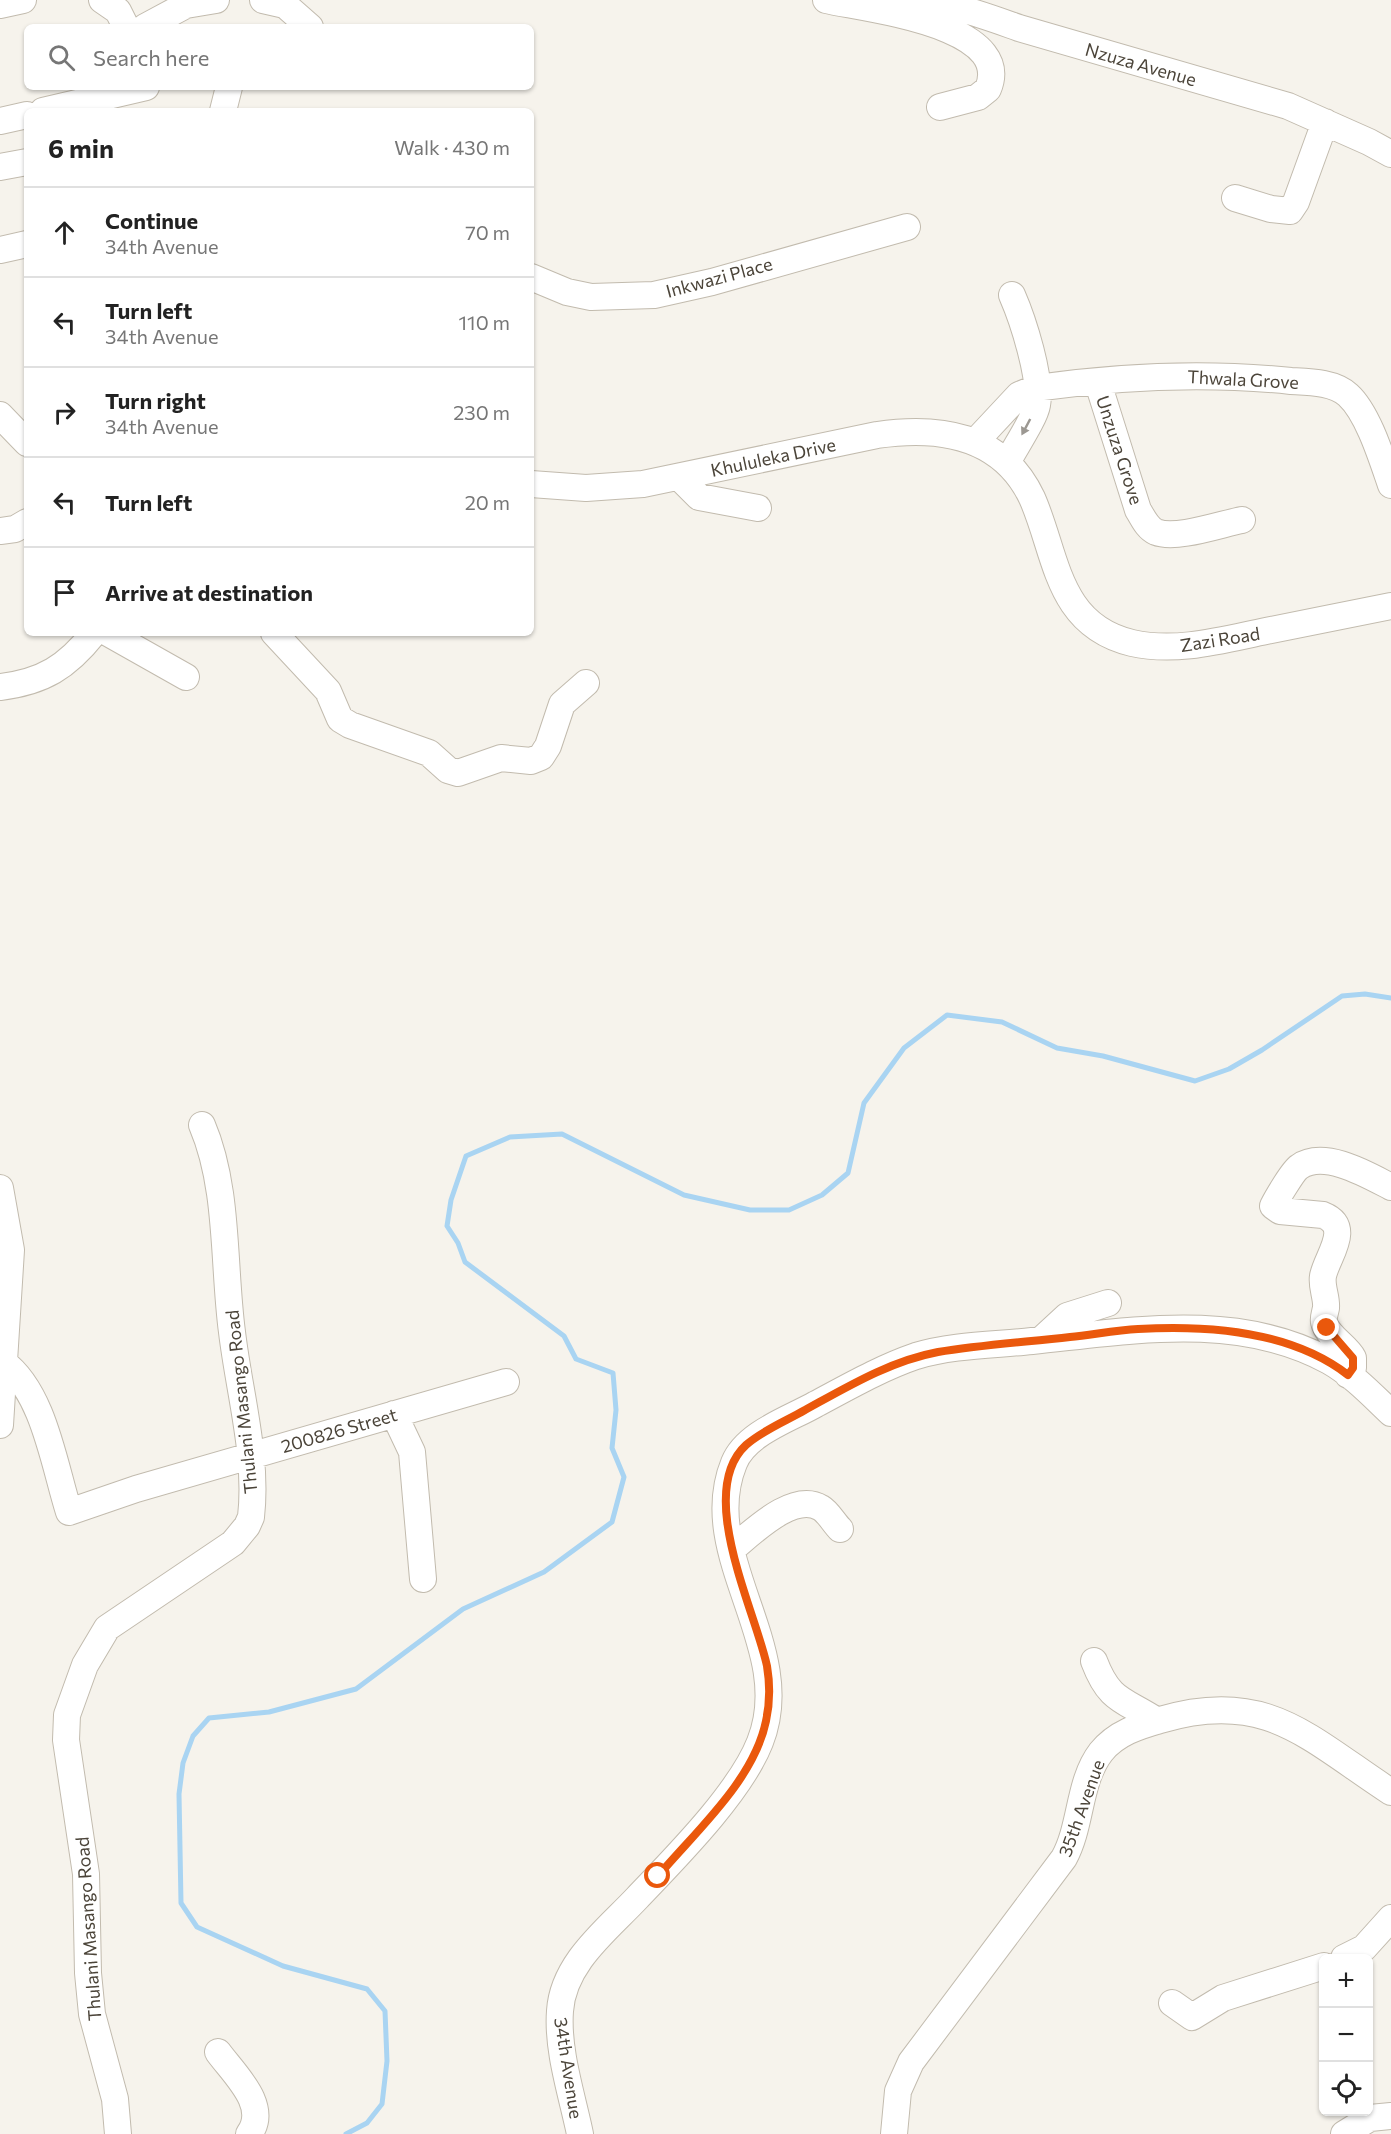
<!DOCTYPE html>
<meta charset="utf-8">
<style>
body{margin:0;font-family:Commissioner,sans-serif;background:#f2f2f2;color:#222}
.controls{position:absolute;right:18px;bottom:18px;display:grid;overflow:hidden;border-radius:9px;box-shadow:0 2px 4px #0004}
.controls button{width:54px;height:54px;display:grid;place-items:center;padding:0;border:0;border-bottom:2px solid #e0e0e0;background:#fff;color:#222;font:30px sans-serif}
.stop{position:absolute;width:18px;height:18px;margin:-14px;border:4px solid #ea580c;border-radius:50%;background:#fff}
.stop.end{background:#ea580c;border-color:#fff;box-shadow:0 2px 6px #0008}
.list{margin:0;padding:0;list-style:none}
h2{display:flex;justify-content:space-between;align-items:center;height:78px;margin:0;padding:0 24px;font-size:26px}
h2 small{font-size:20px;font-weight:400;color:#767676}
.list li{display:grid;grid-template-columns:39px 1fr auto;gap:18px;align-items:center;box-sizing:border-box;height:90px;padding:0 24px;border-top:2px solid #e0e0e0}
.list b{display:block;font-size:22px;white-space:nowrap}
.list p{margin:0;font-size:20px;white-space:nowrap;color:#767676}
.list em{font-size:20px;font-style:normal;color:#767676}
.icon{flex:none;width:33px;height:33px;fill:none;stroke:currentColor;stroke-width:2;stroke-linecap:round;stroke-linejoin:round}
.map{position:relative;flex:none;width:1391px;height:2134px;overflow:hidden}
.search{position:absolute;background:#fff;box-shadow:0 2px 4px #0004;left:24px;top:24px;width:510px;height:66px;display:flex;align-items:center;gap:15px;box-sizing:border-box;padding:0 21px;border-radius:9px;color:#767676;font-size:22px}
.panel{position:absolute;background:#fff;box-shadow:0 2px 4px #0004;left:24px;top:108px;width:510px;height:528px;border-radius:9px}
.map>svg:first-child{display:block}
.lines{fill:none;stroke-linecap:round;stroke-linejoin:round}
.stream{stroke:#a9d4f2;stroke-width:5}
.minor-casing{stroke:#c2bbae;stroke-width:28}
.minor{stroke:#fff;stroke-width:26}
.oneway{fill:#9c9892}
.route{stroke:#ea580c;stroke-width:8}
.labels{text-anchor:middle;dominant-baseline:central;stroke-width:4.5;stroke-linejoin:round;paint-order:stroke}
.street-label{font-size:18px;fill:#4b4439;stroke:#fff}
</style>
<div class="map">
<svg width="1391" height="2134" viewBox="0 0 1391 2134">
<rect width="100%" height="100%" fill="#f6f3ec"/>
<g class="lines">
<path class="stream" d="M346,2134L367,2123L382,2104L387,2061L385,2011L367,1989L283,1966L197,1927L181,1903L179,1794L183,1763L193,1736L209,1718L269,1712L356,1689L463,1609L544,1572L612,1522L624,1477L612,1448L616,1410L613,1373L576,1359L564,1336L465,1262L458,1243L447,1226L451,1200L466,1156L510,1137L562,1134L684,1195L750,1210H789L822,1195L848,1173L864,1103L904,1048L947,1015L1002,1022L1057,1048L1103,1056L1195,1081L1229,1069L1262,1050L1342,996L1365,994L1391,998"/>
<defs>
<path id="minor" d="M102,0L118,11L126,27
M263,0L285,5L310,27
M826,0C864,9 1015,24 988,89L978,97L940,107
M0,5L23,0
M885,10C892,8 900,3 907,2C944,0 985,16 1019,28L1288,106L1369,142L1391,154
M145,27L186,5L216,0
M43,111L146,87
M223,111L229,87
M0,121L27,115
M0,167L27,162
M1235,198L1271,209L1290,211L1296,202L1325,122
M0,250L27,244
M531,277L567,292L591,297L654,295L712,282L907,227
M1098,383L1138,510C1143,518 1147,528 1156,532C1176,540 1221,524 1242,520
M0,415L27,443
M976,441L1019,395L1036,388C1121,376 1206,372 1291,381C1309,382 1334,382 1348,395C1368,413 1382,459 1391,485
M1007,463C1014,449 1035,418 1037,405C1042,379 1023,320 1012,295
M679,477L699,497L758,508
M531,484L586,488L643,484L877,435C938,426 1002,434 1032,498C1057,554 1056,625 1132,643C1177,653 1222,640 1266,631C1308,623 1349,614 1391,606
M0,531L15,529L27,522
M108,633L186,677
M274,633L328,691L340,719L350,725L429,753L448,770L458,773L501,758L531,761L541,757L548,746L562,704L586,683
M0,687C43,682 67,667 94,633
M0,1188L11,1250L0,1425
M1041,1340L1067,1316L1108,1303
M3,1362C44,1392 54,1465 69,1512L136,1489L506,1382
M1348,1375L1353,1368V1358C1347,1346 1327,1336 1324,1322C1323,1318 1325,1313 1326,1308C1327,1297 1321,1287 1323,1276C1327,1256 1353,1227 1323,1215L1280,1211L1273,1206C1277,1198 1293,1171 1299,1167C1324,1149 1368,1175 1391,1187
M394,1414L412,1452L423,1579
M732,1549C752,1533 793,1491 821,1508C828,1512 834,1523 840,1529
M1094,1661C1110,1703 1124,1699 1157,1721
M1344,1958L1364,1948L1391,1918
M1172,2003L1192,2017L1223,1998L1324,1966
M218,2052C234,2074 270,2106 249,2134
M118,2134L115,2099L92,2014L88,1973L86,1874L66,1740L67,1715L85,1665L107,1628L233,1543L247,1526L251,1517C258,1456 239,1392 232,1332C223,1265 229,1188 202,1125
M580,2134C572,2095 557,2051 560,2011C563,1963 607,1930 637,1898C675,1858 740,1793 760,1742C798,1647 696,1556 734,1463C746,1433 790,1419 816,1404C848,1387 881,1368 916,1356C952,1345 994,1345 1032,1341C1131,1331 1237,1311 1329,1361C1352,1374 1372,1395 1391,1413
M894,2134L898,2091L911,2062L1064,1858C1082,1825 1078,1782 1101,1752C1116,1733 1139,1726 1160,1720C1266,1688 1308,1738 1391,1792
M1344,2134L1370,2118L1391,2116"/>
</defs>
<use href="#minor" class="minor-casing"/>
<use href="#minor" class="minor"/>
</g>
<defs><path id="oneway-solid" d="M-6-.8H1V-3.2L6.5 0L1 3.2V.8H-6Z" transform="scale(1.5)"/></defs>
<use class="oneway" href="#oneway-solid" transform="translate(1026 427) rotate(118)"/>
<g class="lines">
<path class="route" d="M658,1876C696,1831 754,1780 766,1721C770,1703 770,1684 767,1666C755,1610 695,1492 746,1445C763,1430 786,1421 805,1410C847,1387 890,1361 938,1352C981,1345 1026,1342 1070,1337C1092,1335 1115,1330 1138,1329C1207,1325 1291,1331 1348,1375L1353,1368V1358L1327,1328"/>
</g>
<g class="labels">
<g class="street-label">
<text transform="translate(1141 64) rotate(16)">Nzuza Avenue</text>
<text transform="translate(719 277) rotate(-15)">Inkwazi Place</text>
<text transform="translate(1243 379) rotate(3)">Thwala Grove</text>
<text transform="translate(1120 450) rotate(72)">Unzuza Grove</text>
<text transform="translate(773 457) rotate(-12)">Khululeka Drive</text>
<text transform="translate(1220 639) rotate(-9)">Zazi Road</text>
<text transform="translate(241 1402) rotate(-96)">Thulani Masango Road</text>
<text transform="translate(339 1430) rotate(-16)">200826 Street</text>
<text transform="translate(1081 1808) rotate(-70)">35th Avenue</text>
<text transform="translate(88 1929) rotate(-94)">Thulani Masango Road</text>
<text transform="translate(569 2068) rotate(81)">34th Avenue</text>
</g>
</g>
</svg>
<div class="controls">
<button>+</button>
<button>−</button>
<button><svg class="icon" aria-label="locate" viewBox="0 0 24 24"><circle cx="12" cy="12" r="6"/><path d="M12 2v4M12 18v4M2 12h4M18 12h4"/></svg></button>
</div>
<div class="stop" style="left:658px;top:1876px"></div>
<div class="stop end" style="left:1327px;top:1328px"></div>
<div class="search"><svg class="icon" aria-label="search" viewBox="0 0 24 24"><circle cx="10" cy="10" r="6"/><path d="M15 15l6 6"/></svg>Search here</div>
<section class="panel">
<h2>6 min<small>Walk · 430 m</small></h2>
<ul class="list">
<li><svg class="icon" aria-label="ahead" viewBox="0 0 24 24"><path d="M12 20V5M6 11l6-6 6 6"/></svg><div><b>Continue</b><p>34th Avenue</p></div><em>70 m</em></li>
<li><svg class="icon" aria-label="left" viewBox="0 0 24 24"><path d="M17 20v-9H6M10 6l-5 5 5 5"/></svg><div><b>Turn left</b><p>34th Avenue</p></div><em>110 m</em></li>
<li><svg class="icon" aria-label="right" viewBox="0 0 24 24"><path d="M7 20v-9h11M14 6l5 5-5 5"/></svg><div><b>Turn right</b><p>34th Avenue</p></div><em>230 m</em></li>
<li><svg class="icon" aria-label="left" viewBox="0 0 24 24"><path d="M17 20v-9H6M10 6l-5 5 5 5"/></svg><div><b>Turn left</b></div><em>20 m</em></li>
<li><svg class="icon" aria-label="arrive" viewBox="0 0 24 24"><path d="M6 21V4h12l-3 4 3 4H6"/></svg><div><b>Arrive at destination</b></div></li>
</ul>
</section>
</div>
